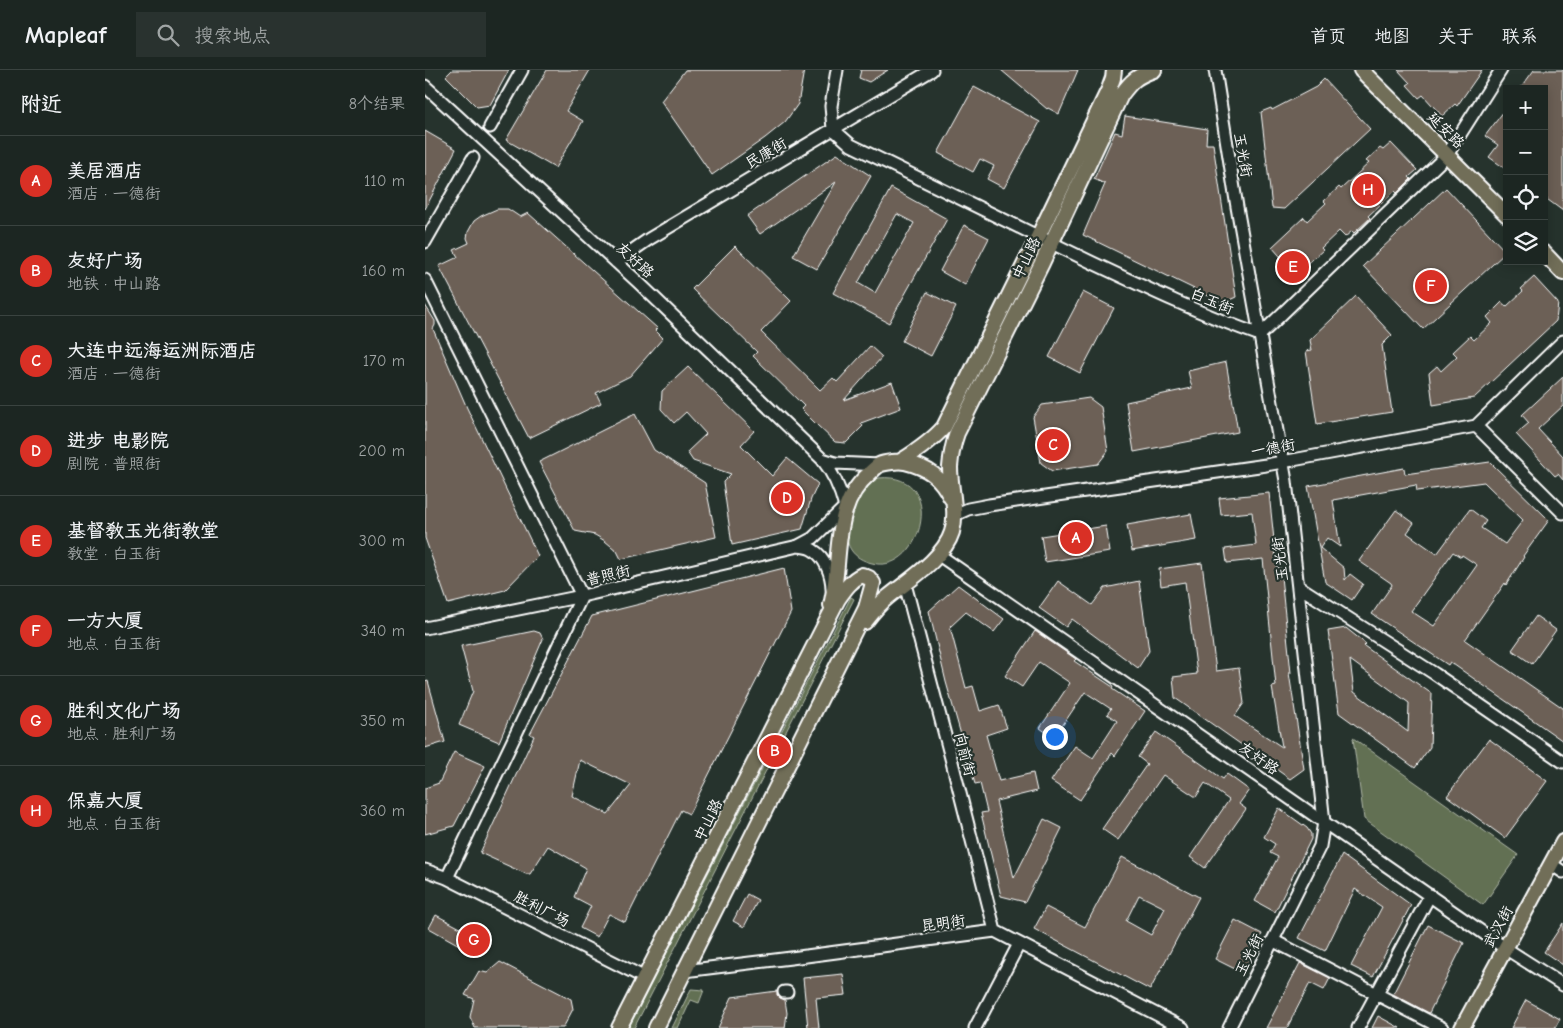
<!DOCTYPE html>
<html lang="zh">
<meta charset="utf-8">
<style>
body{margin:0;font-family:"Comic Neue","LXGW WenKai TC",sans-serif;background:#29322f;color:#f1f3f6}
.controls{position:absolute;right:15px;top:15px;display:grid;overflow:hidden;border-radius:0px;box-shadow:0 2px 12px #0003}
.controls button{width:45px;height:45px;display:grid;place-items:center;padding:0;border:0;border-bottom:1px solid #3a4340;background:#1c2622;color:#f1f3f6;font:25px sans-serif}
.you{position:absolute;left:629px;top:666px;width:18px;height:18px;margin:-12px;border:4px solid #fff;border-radius:50%;background:#1a73e8;box-shadow:0 0 0 8px #1a73e833}
.badge{display:grid;place-items:center;width:32px;height:32px;border-radius:50%;background:#d93025;color:#fff;font-size:16px;font-weight:700}
.pin{position:absolute;translate:-50% -50%;border:2px solid #fff;box-shadow:0 1px 5px #0006}
.list{margin:0;padding:0;list-style:none}
h2{display:flex;justify-content:space-between;align-items:center;height:65px;margin:0;padding:0 20px;font-size:21px}
h2 small{font-size:16px;font-weight:400;color:#a0a5a5}
.list li{display:grid;grid-template-columns:32px 1fr auto;gap:15px;align-items:center;box-sizing:border-box;height:90px;padding:0 20px;border-top:1px solid #3a4340}
.list b{display:block;font-size:19px;white-space:nowrap}
.list p{margin:0;font-size:16px;white-space:nowrap;color:#a0a5a5}
.list em{font-size:16px;font-style:normal;color:#a0a5a5}
.icon{flex:none;width:28px;height:28px;fill:none;stroke:currentColor;stroke-width:2;stroke-linecap:round;stroke-linejoin:round}
.map{position:relative;flex:none;width:1138px;height:958px;overflow:hidden}
header{display:flex;align-items:center;gap:30px;box-sizing:border-box;height:70px;padding:0 25px;background:#1c2622;border-bottom:1px solid #3a4340}
header strong{font-size:24px}
nav{display:flex;gap:28px;margin-inline-start:auto;font-size:18px}
.search{width:350px;height:45px;background:#29322f;display:flex;align-items:center;gap:12px;box-sizing:border-box;padding:0 18px;border-radius:0px;color:#a0a5a5;font-size:19px}
main{display:flex}
aside{flex:1;background:#1c2622}
.map>svg:first-child{display:block}
.green{fill:#627052;stroke:#b0b8a8}
.building{fill:#6c6056;stroke:#fff;fill-rule:evenodd}
.lines{fill:none;stroke-linecap:round;stroke-linejoin:round}
.minor-casing{stroke:#fff;stroke-width:15}
.major-casing{stroke:#fff;stroke-width:18}
.minor{stroke:#26332d;stroke-width:11}
.major{stroke:#716e59;stroke-width:14}
.labels{text-anchor:middle;dominant-baseline:central;stroke-width:4.5;stroke-linejoin:round;paint-order:stroke}
.street-label{font-size:15px;fill:#fff;stroke:#26332d}
</style>
<header>
<strong>Mapleaf</strong>
<div class="search"><svg class="icon" aria-label="search" viewBox="0 0 24 24"><circle cx="10" cy="10" r="6"/><path d="M15 15l6 6"/></svg>搜索地点</div>
<nav><a>首页</a><a>地图</a><a>关于</a><a>联系</a></nav>
</header>
<main>
<aside>
<h2>附近<small>8个结果</small></h2>
<ul class="list">
<li><span class="badge">A</span><div><b>美居酒店</b><p>酒店 · 一德街</p></div><em>110 m</em></li>
<li><span class="badge">B</span><div><b>友好广场</b><p>地铁 · 中山路</p></div><em>160 m</em></li>
<li><span class="badge">C</span><div><b>大连中远海运洲际酒店</b><p>酒店 · 一德街</p></div><em>170 m</em></li>
<li><span class="badge">D</span><div><b>进步 电影院</b><p>剧院 · 普照街</p></div><em>200 m</em></li>
<li><span class="badge">E</span><div><b>基督教玉光街教堂</b><p>教堂 · 白玉街</p></div><em>300 m</em></li>
<li><span class="badge">F</span><div><b>一方大厦</b><p>地点 · 白玉街</p></div><em>340 m</em></li>
<li><span class="badge">G</span><div><b>胜利文化广场</b><p>地点 · 胜利广场</p></div><em>350 m</em></li>
<li><span class="badge">H</span><div><b>保嘉大厦</b><p>地点 · 白玉街</p></div><em>360 m</em></li>
</ul>
</aside>
<div class="map">
<svg width="1138" height="958" viewBox="0 0 1138 958">
<rect width="100%" height="100%" fill="#26332d"/>
<filter id="ink" filterUnits="userSpaceOnUse"><feTurbulence type="fractalNoise" baseFrequency=".02" numOctaves="2"/><feDisplacementMap in="SourceGraphic" scale="10" xChannelSelector="R" yChannelSelector="G"/><feConvolveMatrix kernelMatrix="1 2 1 2 8 2 1 2 1" color-interpolation-filters="sRGB"/></filter>
<g filter="url(#ink)">
<path class="green" d="M454,408C523,401 498,506 447,493C408,484 421,442 438,419C442,414 449,411 454,408Z
M426,527L429,529L209,958H203Z
M928,668L1093,785L1058,835L939,749Z
M266,919L279,920L274,933L266,930L253,958H247Z"/>
<path class="building" d="M27,0H84L65,35L52,37L21,6Z
M122,0H165L141,41L158,51L130,98L81,70Z
M260,0H379L373,34L360,52L340,68L287,105L236,31Z
M436,0H463L444,12L434,8Z
M576,0H653L634,44L623,38L622,39Z
M973,0H1057L1032,36L1030,34L1017,46L998,25L994,28L982,15L985,13Z
M1109,0H1138V141L1119,127V19H1095Z
M899,9L945,59L859,139L847,138L836,42L846,38L847,40L891,17Z
M549,17L615,52L579,118L562,109L569,96L555,89L548,102L513,83Z
M1082,37V100L1064,87L1073,75L1060,66Z
M700,46L782,59L781,74H788L811,227L798,233L658,165L680,114L669,109L690,62L697,64Z
M0,61L31,79L0,139Z
M966,73L992,100L984,107L986,109L972,123L970,121L943,146L945,148L929,163L927,161L920,167L914,161L896,178L898,180L878,198L881,201L872,210L864,202L861,205L855,199L861,193L847,177L879,147L882,151L901,133L899,131L914,117L916,119L944,93L941,91L955,78L958,80Z
M412,84L446,106L392,199L368,186L411,112L335,164L322,146Z
M466,118L522,149L464,253L408,223ZM472,144L489,153L450,223L433,213Z
M1021,118L1081,182L998,259L938,196Z
M72,139H83L95,147L103,143L232,258L230,260L238,268L205,306L171,323L176,333L104,368L14,196L33,187L29,180L44,173L42,168L43,162L49,151L56,146Z
M539,155L564,168L540,215L515,201Z
M310,176L366,231L336,262L395,320L408,308L412,312L445,276L457,287L419,330L467,312L476,338L436,353L438,356L421,373L410,372L392,355L376,339L379,336L328,286L332,282L267,219Z
M1109,207L1133,233L1131,251L1049,328L1008,335L1004,303L1012,296L1016,301L1032,286L1028,282L1045,266L1049,270L1067,253L1062,247L1077,232L1081,237L1098,221L1096,219Z
M502,222L531,237L506,286L477,271Z
M658,222L689,238L655,303L624,287Z
M931,226L967,265L957,275L967,342L892,354L881,281L887,280L885,270Z
M0,235L10,251V255L8,259L42,338L113,486L80,520L23,534L0,468Z
M801,292L813,362L709,382L701,332L767,318L763,301Z
M263,297L329,361L316,375L347,406L362,388L393,414L386,429L377,459L307,475L298,412L306,404L268,391L262,382L281,364L261,342L249,353L236,339L237,321Z
M1138,307V336L1113,359L1138,386V410L1133,404L1130,406L1091,364L1104,353L1097,345Z
M664,328L676,337L683,381L673,394L627,401L616,393L608,347L617,335Z
M210,344L229,380L280,413L291,467L196,489L192,481L180,471L170,465L150,461L114,392Z
M1065,392L1124,450L1098,486L1099,487L1081,515L1080,513L1040,570L1138,638V671L1025,592L1023,595L947,544L967,515L966,513L934,491L971,440L989,453L982,463L1012,484L1045,439L1061,451L1056,458L1080,474L1098,450L1059,412L992,421L991,415L908,430L915,477L902,468L895,478L919,498L920,510L925,504L938,514L927,530L900,512L883,416L979,398L980,404ZM1028,482L1036,487L1037,485L1052,495L1009,556L986,541Z
M844,423L852,498L855,497L866,603H864L879,699L865,709L750,628L748,607L772,604L760,512L736,516L734,499L777,493L791,601L814,598L819,633L810,646L857,677L847,617L851,616L838,489L802,493L800,479L831,475L827,442L796,445L794,428Z
M766,444L771,470L707,481L702,455Z
M681,456L685,482L620,492L616,466Z
M359,498L366,542L264,744L256,740L200,852L184,844L172,867L155,858L166,836L149,827L161,798L123,776L105,804H101L55,783L109,666L105,664L167,546ZM155,690L206,715L183,744L147,726Z
M633,511L667,535L680,518L714,511L724,581L713,598L647,549L641,557L614,538Z
M533,515L579,549L569,562L541,542L525,557L541,618L548,616L555,641L574,635L582,658L561,665L574,711L608,703L612,721L571,731L589,808L619,749L637,758L600,832L576,826L556,743L562,742L555,713L550,714L521,612L504,541Z
M1111,546L1131,560L1107,594L1087,580Z
M921,558L941,574L939,576L1007,624L1005,677L990,698L914,643L903,561ZM925,590L984,633L983,662L929,622Z
M109,561L115,563L118,569L74,672L34,655L48,621L36,576Z
M610,561L651,589L649,591L688,617L687,619L720,641L690,686L687,683L655,730L626,711L650,676L668,688L692,651L682,644L686,639L660,622L629,668L615,658L645,613L614,592L597,617L580,606Z
M3,611L20,672L0,678V612Z
M731,662L798,709L802,704L824,720L814,734L821,739L780,798L765,787L804,730L780,713L771,727L738,705L693,770L677,759L722,694L713,687Z
M1064,669L1122,711L1080,768L1022,726Z
M29,682L60,696L29,756L0,764V718L14,713Z
M854,738L882,758L886,764V769L850,842L830,831L853,787L845,783L850,774L839,767Z
M917,785L986,835L948,907L926,896L957,837L930,819L900,881L874,868Z
M697,787L774,827L725,920L609,859L621,837L660,857ZM714,825L740,838L726,865L701,851Z
M322,824L333,830L319,857L308,851Z
M11,845L43,862L36,876L4,858Z
M810,850L837,864L818,903L790,889Z
M1138,853V895L1119,882Z
M1003,855L1039,873L1004,943L968,924Z
M75,892L146,929L148,939L138,958H50L45,947L49,929L40,925L54,901L62,903Z
M875,893L905,908L899,920L885,913L862,958H841Z
M418,904L421,925L391,928L394,958H383L378,908Z
M352,921V925L355,928L360,930L362,943L360,958H293L307,927Z
M1101,930L1135,949L1130,958H1086Z
M953,946L975,958H947Z"/>
<g class="lines">
<defs>
<path id="minor" d="M790,0L812,137L861,411L899,752L895,776L804,958
M0,16L214,213L397,389C409,404 415,418 420,437L388,468L373,476L157,526L0,558
M65,57L97,0
M408,59L426,75C506,114 587,154 668,193C723,219 778,245 835,265L1022,85L1076,0
M408,59L406,36L412,0
M0,172L48,88
M191,192L224,169L507,0
M0,210L157,526L22,808
M1051,356L1138,443
M397,389L410,393L455,395
M530,445L543,439L564,435L841,395L1051,356L1138,271
M373,476C378,477 384,477 388,480C400,487 407,505 407,519
M514,485L1080,878L1138,915
M480,514L526,688L570,861
M873,516L1010,604L1138,692
M1126,794L1138,802
M0,800L22,808L220,908
M849,871L1017,958
M259,901L366,888L570,861L758,958
M359,922H362
M550,958L594,874
M933,958L1005,825"/>
<path id="major" d="M936,0L1082,145
M1119,183L1138,203
M476,391C492,381 507,371 519,357L613,167L684,19L688,8L689,0
M406,535C418,489 405,437 445,403C448,400 451,397 454,395C460,392 474,391 480,392C504,398 516,407 526,428
M440,552C447,543 454,534 463,527C484,510 519,488 527,462C533,441 525,418 525,397C526,385 528,374 532,363L617,193L696,25C707,10 712,6 729,0
M194,958L413,529C420,519 426,510 437,505L444,508L448,513L441,538L231,958
M1037,958L1138,772"/>
</defs>
<use href="#minor" class="minor-casing"/>
<use href="#major" class="major-casing"/>
<use href="#minor" class="minor"/>
<use href="#major" class="major"/>
</g>
</g>
<g class="labels">
<g class="street-label">
<text transform="translate(1021 60) rotate(45)">延安路</text>
<text transform="translate(341 83) rotate(-31)">民康街</text>
<text transform="translate(818 85) rotate(80)">玉光街</text>
<text transform="translate(601 188) rotate(-64)">中山路</text>
<text transform="translate(210 190) rotate(42)">友好路</text>
<text transform="translate(787 231) rotate(23)">白玉街</text>
<text transform="translate(848 378) rotate(-10)">一德街</text>
<text transform="translate(855 489) rotate(-97)">玉光街</text>
<text transform="translate(183 505) rotate(-13)">普照街</text>
<text transform="translate(540 684) rotate(76)">向前街</text>
<text transform="translate(834 688) rotate(35)">友好路</text>
<text transform="translate(283 750) rotate(-63)">中山路</text>
<text transform="translate(117 839) rotate(27)">胜利广场</text>
<text transform="translate(518 853) rotate(-8)">昆明街</text>
<text transform="translate(1073 857) rotate(-61)">武汉街</text>
<text transform="translate(824 885) rotate(-63)">玉光街</text>
</g>
</g>
</svg>
<div class="controls">
<button>+</button>
<button>−</button>
<button><svg class="icon" aria-label="locate" viewBox="0 0 24 24"><circle cx="12" cy="12" r="6"/><path d="M12 2v4M12 18v4M2 12h4M18 12h4"/></svg></button>
<button><svg class="icon" aria-label="layers" viewBox="0 0 24 24"><path d="M12 4l9 5-9 5-9-5zM3 14l9 5 9-5"/></svg></button>
</div>
<div class="you"></div>
<div class="pin badge" style="left:651px;top:468px">A</div>
<div class="pin badge" style="left:350px;top:681px">B</div>
<div class="pin badge" style="left:628px;top:375px">C</div>
<div class="pin badge" style="left:362px;top:428px">D</div>
<div class="pin badge" style="left:868px;top:197px">E</div>
<div class="pin badge" style="left:1006px;top:216px">F</div>
<div class="pin badge" style="left:49px;top:870px">G</div>
<div class="pin badge" style="left:943px;top:120px">H</div>
</div>
</main>
